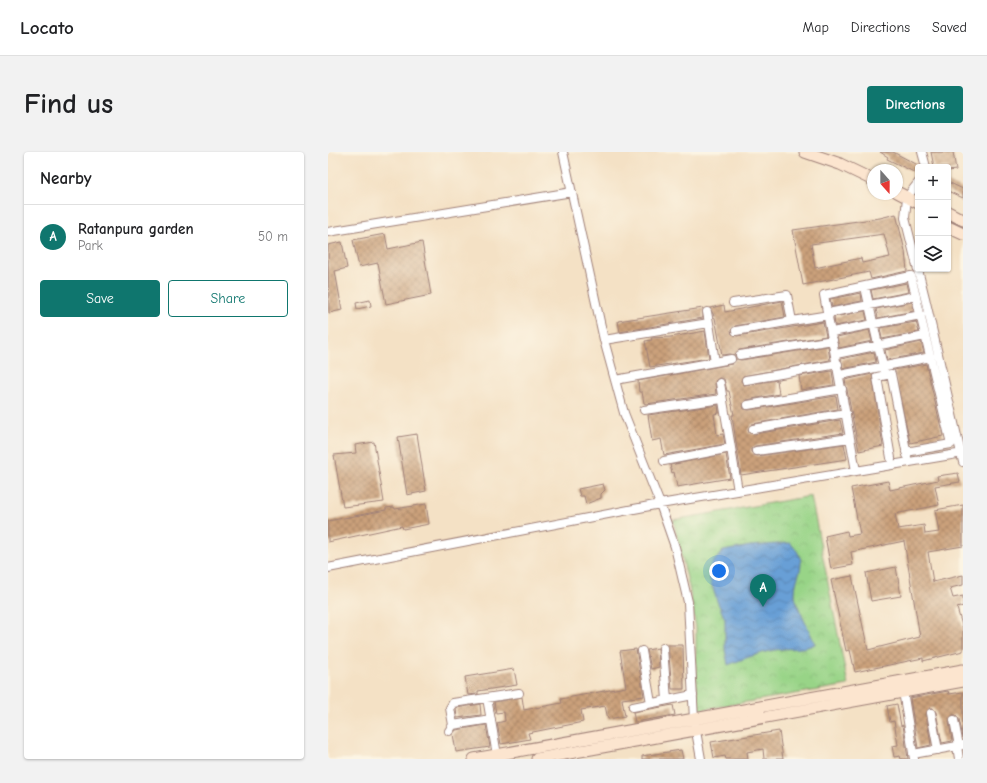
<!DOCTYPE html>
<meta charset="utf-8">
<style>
body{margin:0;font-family:"Comic Neue",sans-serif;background:#f2f2f2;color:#202124}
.controls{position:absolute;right:12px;top:12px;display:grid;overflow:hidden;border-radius:4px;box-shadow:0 1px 3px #0004}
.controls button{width:36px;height:36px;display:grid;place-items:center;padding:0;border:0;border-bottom:1px solid #e0e0e0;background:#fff;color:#202124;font:20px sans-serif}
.compass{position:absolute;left:539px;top:12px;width:36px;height:36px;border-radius:50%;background:#fff;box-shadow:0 1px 3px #0004;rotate:159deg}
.you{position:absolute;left:391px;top:419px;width:14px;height:14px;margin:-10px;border:3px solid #fff;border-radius:50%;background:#1a73e8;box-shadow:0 0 0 6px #1a73e833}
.badge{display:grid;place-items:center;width:26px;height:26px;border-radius:50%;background:#0f766e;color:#fff;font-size:13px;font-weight:700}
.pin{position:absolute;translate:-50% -33px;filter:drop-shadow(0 1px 2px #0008)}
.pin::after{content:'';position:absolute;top:21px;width:14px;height:12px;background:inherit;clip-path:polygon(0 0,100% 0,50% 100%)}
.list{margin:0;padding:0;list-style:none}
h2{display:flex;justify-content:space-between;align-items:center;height:52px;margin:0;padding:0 16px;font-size:17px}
h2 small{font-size:13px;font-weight:400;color:#757577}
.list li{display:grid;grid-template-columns:26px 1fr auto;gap:12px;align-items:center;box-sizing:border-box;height:64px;padding:0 16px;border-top:1px solid #e0e0e0}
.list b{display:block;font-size:15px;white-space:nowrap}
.list p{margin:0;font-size:13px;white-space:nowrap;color:#757577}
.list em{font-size:13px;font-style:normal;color:#757577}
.actions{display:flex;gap:8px;padding:12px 16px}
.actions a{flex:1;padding:9px 0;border:1px solid #0f766e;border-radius:4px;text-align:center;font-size:14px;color:#0f766e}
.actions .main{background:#0f766e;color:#fff}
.icon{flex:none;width:22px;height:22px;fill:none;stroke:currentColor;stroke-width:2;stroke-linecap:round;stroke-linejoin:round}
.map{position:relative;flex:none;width:635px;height:607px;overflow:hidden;border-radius:4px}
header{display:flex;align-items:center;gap:24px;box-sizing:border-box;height:56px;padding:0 20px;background:#fff;border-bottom:1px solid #e0e0e0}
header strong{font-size:19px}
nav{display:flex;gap:22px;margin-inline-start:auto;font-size:14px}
.intro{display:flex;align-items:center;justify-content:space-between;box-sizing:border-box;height:96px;padding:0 24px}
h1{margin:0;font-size:28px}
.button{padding:10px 18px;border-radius:4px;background:#0f766e;color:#fff;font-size:14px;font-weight:700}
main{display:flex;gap:24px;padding:0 24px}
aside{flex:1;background:#fff;border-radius:4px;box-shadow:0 1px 3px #0004}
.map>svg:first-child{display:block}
.park{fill:url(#park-crowns);stroke:#717a59}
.water{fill:url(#water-waves);stroke:#595f80}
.building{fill:url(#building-cross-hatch);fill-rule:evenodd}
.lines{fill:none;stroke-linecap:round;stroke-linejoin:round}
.street-casing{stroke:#9f8078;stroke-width:10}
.secondary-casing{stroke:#9f8078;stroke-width:13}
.street{stroke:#fff;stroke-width:8}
.secondary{stroke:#fce5cf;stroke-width:11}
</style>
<header>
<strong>Locato</strong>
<nav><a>Map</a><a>Directions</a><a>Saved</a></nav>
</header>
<div class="intro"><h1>Find us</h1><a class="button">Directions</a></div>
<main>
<aside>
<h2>Nearby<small></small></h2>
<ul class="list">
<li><span class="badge">A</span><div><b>Ratanpura garden</b><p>Park</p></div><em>50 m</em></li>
</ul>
<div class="actions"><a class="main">Save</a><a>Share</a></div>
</aside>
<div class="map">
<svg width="635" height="607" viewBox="0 0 635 607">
<defs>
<pattern id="park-crowns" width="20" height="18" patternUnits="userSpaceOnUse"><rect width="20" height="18" fill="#98d487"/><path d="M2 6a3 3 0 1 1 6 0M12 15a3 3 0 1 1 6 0" fill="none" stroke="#84b675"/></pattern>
<pattern id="water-waves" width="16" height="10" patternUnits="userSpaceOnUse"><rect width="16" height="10" fill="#689fd6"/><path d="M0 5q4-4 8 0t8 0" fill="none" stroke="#5881ae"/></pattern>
<pattern id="building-cross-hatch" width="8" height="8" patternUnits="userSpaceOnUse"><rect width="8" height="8" fill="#cba17b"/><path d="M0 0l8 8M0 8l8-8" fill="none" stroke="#a78365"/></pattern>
</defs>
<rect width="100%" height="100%" fill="#fcf5e5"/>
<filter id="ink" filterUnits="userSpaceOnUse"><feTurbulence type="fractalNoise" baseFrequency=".025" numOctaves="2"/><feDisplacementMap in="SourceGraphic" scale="8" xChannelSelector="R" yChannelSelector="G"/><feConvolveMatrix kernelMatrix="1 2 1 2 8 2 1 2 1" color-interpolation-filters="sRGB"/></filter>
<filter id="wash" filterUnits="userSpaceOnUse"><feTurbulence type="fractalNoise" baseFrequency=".012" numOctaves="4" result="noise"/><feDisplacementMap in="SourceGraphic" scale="16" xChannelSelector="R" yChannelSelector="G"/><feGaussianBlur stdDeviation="0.9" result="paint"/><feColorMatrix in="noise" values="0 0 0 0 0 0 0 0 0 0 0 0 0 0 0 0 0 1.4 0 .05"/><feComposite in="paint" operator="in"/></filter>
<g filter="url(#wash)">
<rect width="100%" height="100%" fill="#f4e1c5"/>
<path class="park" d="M483,344L520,533L371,558L368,527V476L361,435L345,368Z"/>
<path class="water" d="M462,391C484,412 466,421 467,443C467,452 483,481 487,492C474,499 461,495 447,498C431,501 415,507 400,513L397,497V467L389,449L381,424L383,413L395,399L422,394Z"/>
<g id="blocks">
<path class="building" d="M552,0H565L590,13V22L559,7L560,5Z
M603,0H625L628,18L620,19V15H606Z
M620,30L635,37V46L620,39Z
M568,62L577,99L579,119L543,127L541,120L475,133L465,78L552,66ZM556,82L562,105L534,111L533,106L487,116L483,92Z
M57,82L60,97L94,90L103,143L58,152L50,111L31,115L25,88Z
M14,90L19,116L7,119L14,158L1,161L0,93Z
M579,131L581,140L545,147L543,138Z
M533,141L534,149L504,155L502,147Z
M42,148L43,154L29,157L28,151Z
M454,149L457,165L407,174L403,178L404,182L409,184L495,170L498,184L411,198L407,203L402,202L394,203L387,166L382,156L396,153L397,160Z
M584,150L586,159L550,166L548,157Z
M375,156V166L292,180L290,169Z
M537,159L539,168L507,174L506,165Z
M588,170L591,180L554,187L552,176Z
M541,178L544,189L511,196L509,185Z
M377,179L381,206L322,215L317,189L324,188L323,186L343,185Z
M593,190L596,201L559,208L557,198Z
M500,194L502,208L415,224L413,229L416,233L449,228L451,242L419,248L415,254L416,257L421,258L508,244L510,257L424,272L420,278L421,281L426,282L512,268L515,281L427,294L423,297V300L429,304L516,292L519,307L413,323L404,263H406L401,239H399L396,227L391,226L387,229L388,242L318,252L316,251L314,240H311L310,229L404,212L408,207L413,208Z
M546,200L548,210L515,217L513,207Z
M598,212L615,284L582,291L566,218Z
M504,219L506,233L473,238L471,224Z
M544,222L555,294L531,299L517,228Z
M390,253L391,261L386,262L389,283L395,282L397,292L336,303L333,287L324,289L320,263Z
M89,282L98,339L79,343L70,285Z
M46,290L56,350L15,355L6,303L28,301L27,293Z
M398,302L402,326L349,335L346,320L344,321L342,313Z
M630,321L632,330L607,334L611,353L567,362L570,377L596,373L597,382L611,380L607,358L635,353V394L600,400L605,430L635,423V433L622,436L625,446L635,444V454L629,456L635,477V499L595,509V506L527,520L522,498L518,499L503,428L524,424L540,498L592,485L576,389L523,400L525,413L503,417L497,384L519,379L520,384L532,382L523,336L560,329L562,338L610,328L609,324Z
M275,332L277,338L273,342V346L258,352L256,344H252L250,337Z
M98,352L101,372L75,377L74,374L0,390V369L58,358V356L66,355L67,357Z
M568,415L573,444L543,449L538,421Z
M340,493H355L356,537H344Z
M330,496L331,515L323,517L319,498Z
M308,497L316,544L294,547L297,564L280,567L277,554L253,558L255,570L200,581L202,587L173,592L169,571L177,569L176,560L168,561L166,550L194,545L196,558L234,551L233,547L298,535L292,499Z
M186,517L189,533L150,539V542L140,543L137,525Z
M620,539L621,542L635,540V586L631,567L628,563H625L621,569L624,589L614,591L608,560L605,556H602L598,562L603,593L590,596L582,546Z
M152,552L153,563L129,566L128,556Z
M569,552L573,574L575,573L580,607H573L572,604L566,605L564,594L570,593L566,569L562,570L559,554Z
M345,553L347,563L307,570L305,560Z
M158,573L162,595L128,600L125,582L128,578Z
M451,579L455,607H436L435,597L419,600L420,607H398L397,604L386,606L383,590Z
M353,598L355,607H314V604Z"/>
</g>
</g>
<g filter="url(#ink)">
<use href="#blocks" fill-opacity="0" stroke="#9f8078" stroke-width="1"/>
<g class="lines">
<defs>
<path id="street" d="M235,0L276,188L296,261L332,352L347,395L360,450L366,568L373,607
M594,0L598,15
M590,31L579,45L577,66L597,146L635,310
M0,80L244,40
M537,135L556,219
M405,151L459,143L464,169L501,163
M500,161L588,144
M381,171L387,210L403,207
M408,179L464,169
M504,180L593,163
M276,188L381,171L379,160
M508,202L597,184
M412,203L505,188
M512,223L603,205
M287,228L387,210
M418,228L510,212
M420,253L514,237
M316,258L394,247
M425,277L518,261
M403,296L410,339
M428,299L522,286
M563,306L549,225L563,222L579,303
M336,309L403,296L392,231
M528,319L496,143L583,124L623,292L578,300
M0,416L332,352L635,301
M335,496L339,548
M314,499L323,551
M575,539L586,607
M159,546L169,603
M305,555L365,543
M603,561L610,598
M626,568L631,594
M125,573L163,567
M121,579L125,573L122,556L125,551L191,541
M629,594L631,607
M585,602L635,593"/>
<path id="secondary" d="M477,0L512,12L545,28
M569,40L590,51
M620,60L635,68
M620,75L635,82
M146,607L635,518
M209,607L635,529"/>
</defs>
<use href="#street" class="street-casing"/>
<use href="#secondary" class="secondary-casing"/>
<use href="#street" class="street"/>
<use href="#secondary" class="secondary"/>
</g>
</g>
</svg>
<div class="controls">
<button>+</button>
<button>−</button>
<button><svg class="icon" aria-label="layers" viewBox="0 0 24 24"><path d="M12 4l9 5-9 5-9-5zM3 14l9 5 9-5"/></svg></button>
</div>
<svg class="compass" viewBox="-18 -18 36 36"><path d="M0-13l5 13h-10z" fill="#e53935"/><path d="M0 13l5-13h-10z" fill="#757577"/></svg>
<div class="you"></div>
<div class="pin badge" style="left:435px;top:455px">A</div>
</div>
</main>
